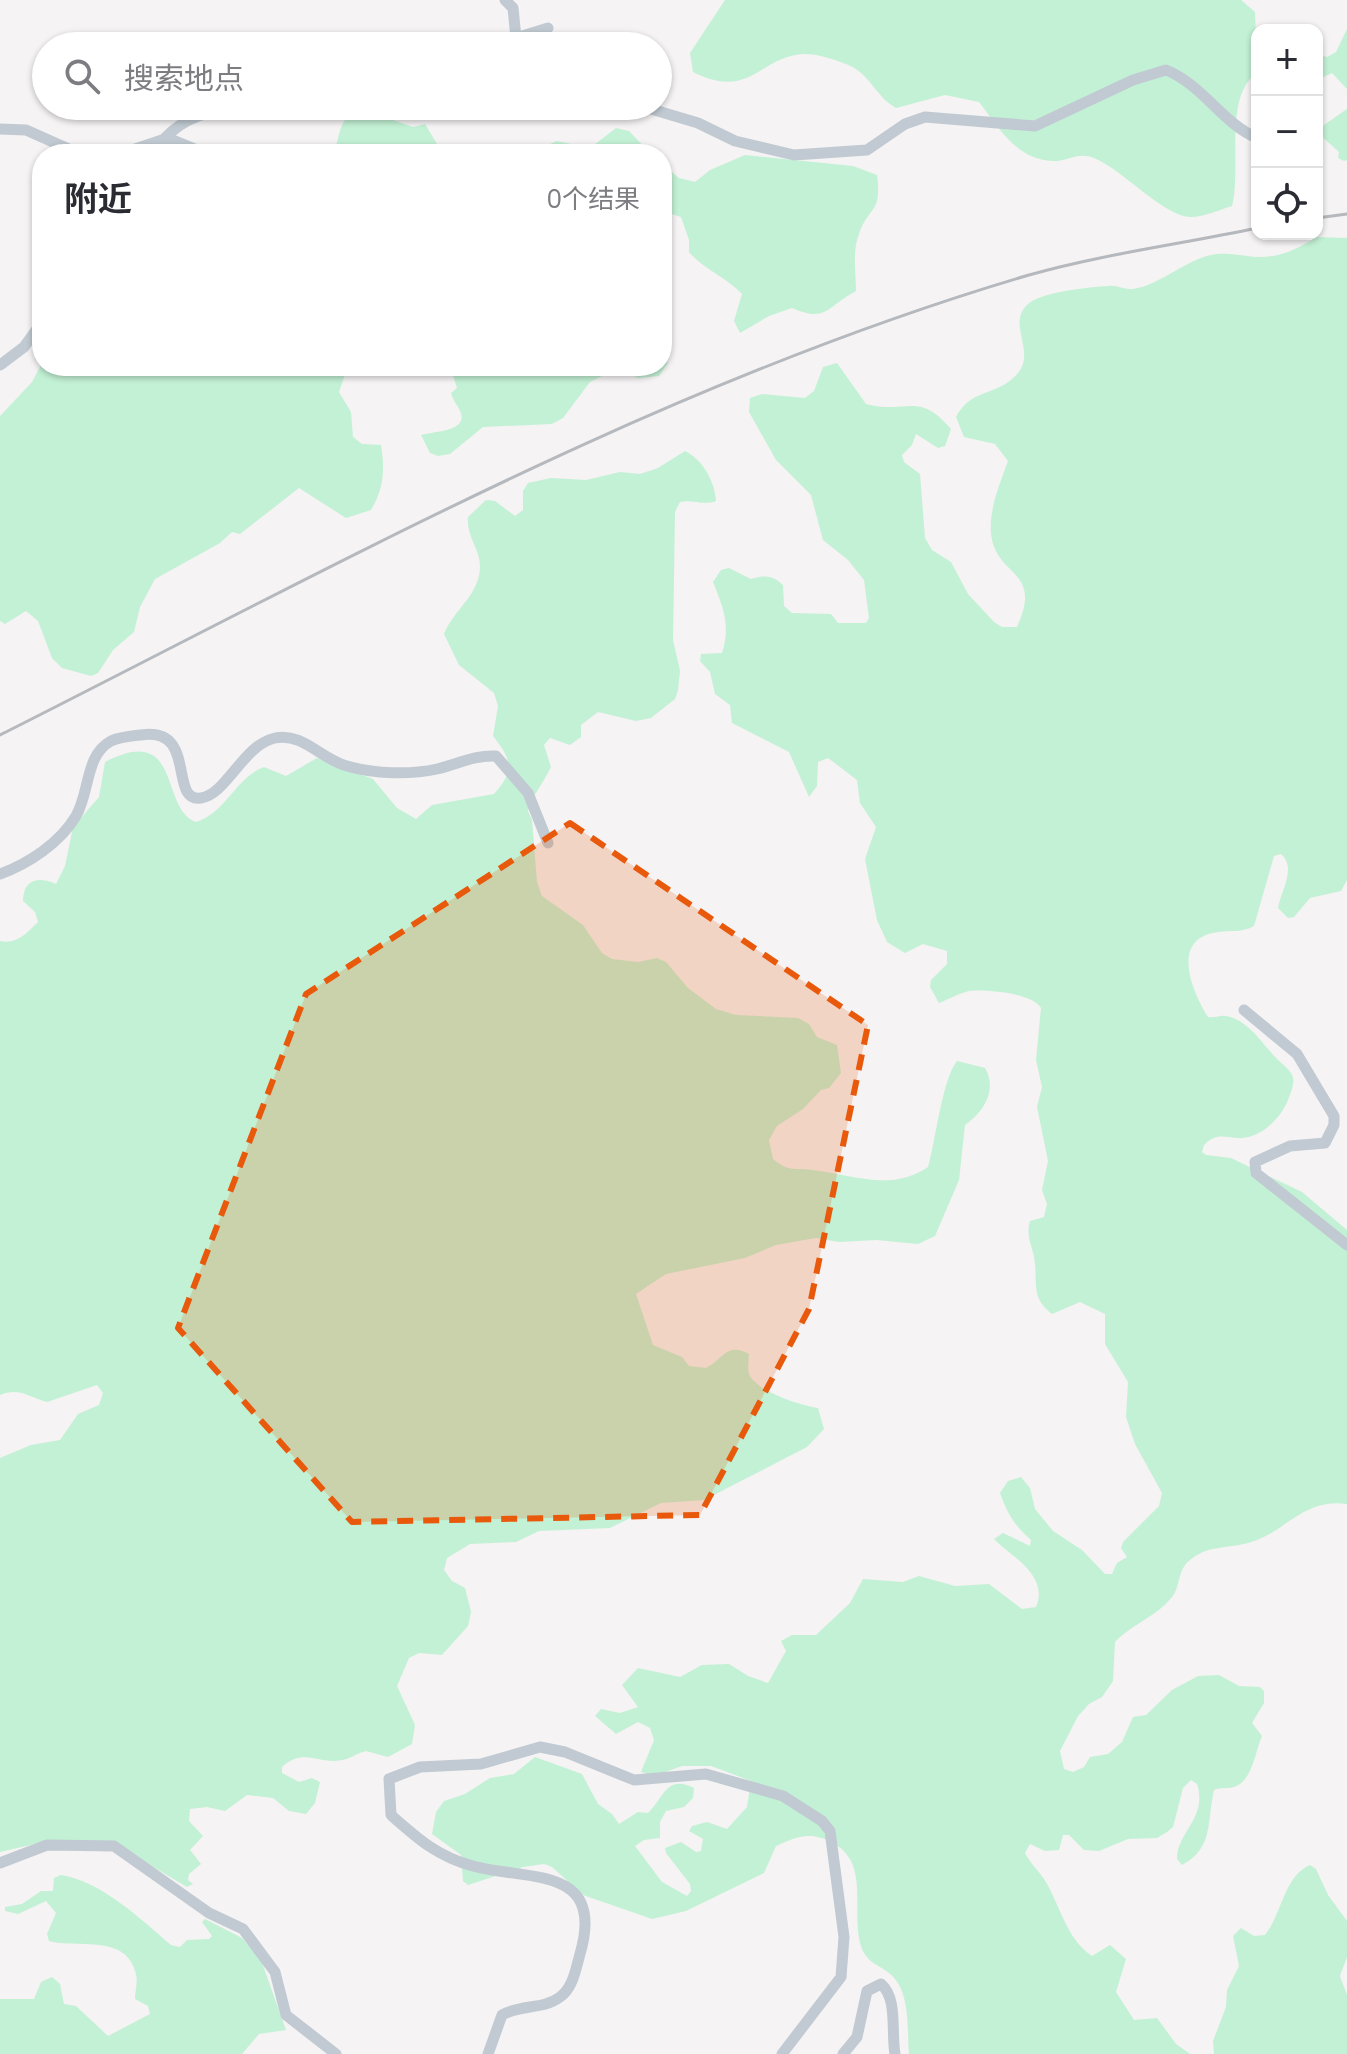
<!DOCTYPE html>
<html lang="zh">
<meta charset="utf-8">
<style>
body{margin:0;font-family:"IBM Plex Sans","Noto Sans SC",sans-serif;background:#f2f2f3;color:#2b2b33}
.controls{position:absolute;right:24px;top:24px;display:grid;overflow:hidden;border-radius:16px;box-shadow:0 2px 6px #0004}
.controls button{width:72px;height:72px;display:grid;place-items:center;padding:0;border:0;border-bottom:2px solid #e1e1e2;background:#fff;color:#2b2b33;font:40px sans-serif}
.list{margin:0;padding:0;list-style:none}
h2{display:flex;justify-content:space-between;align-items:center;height:104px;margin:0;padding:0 32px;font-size:34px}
h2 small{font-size:26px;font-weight:400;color:#7c7c81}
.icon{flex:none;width:44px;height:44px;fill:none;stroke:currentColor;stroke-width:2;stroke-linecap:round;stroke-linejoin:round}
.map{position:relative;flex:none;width:1347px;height:2054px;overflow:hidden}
.search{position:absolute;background:#fff;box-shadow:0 2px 6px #0004;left:32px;top:32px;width:640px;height:88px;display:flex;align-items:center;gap:20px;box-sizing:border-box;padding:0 28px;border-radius:44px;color:#7c7c81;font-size:30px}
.panel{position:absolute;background:#fff;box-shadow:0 2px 6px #0004;left:32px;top:144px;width:640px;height:232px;border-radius:32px}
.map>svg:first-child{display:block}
.green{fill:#c3f1d5}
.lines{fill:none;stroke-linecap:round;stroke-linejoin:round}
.minor{stroke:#c1cad2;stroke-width:11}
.rail{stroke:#b5b8bd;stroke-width:3}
.marked{fill:#e8590c;fill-opacity:0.2;stroke:#e8590c;stroke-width:6;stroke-dasharray:16 10;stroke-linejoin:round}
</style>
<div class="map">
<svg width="1347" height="2054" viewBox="0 0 1347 2054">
<rect width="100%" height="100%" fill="#f5f3f3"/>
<path class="green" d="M725,0H1241L1255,12L1257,73C1223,96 1242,168 1232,206C1219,210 1204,217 1191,217C1164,217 1122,169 1094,158C1078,151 1067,162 1052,161C1016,159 999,128 979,102L945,95L896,108C875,96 869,72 846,64C833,59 818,54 804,54C759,56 751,101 693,72L690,53Z
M1347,29V89L1332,73L1317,80V54L1327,57L1336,52Z
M364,107L381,109L390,119L413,127L425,124L443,154H334C341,130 339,116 364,107Z
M1347,109V160L1344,161L1338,158L1339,152L1319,134L1324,125Z
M616,128L629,131L651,154H527L557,141L590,148Z
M745,155L853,166L877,175C882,215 869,205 859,234C852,252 856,272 856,291C826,307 827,323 792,308L769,316L740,333L734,321L742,294C726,277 703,269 689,252V240L681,217L662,211V164L679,178L695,182L710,170Z
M1317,237L1347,238V880L1341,891L1310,898L1294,917L1288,918L1278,908C1281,890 1297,868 1281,854L1274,856L1254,926C1242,933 1231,930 1218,932C1170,938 1191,990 1208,1017C1215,1018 1221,1015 1226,1016C1249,1020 1263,1045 1277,1059C1294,1075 1298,1075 1288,1100C1281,1118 1260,1140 1237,1138C1223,1137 1216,1133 1204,1145L1202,1152L1206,1155L1231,1158L1302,1192L1347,1230V1504C1302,1498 1286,1533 1248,1543C1226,1549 1208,1545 1190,1560C1177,1570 1181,1586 1172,1597C1156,1617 1132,1624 1115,1642L1113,1681L1102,1697L1089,1704L1078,1716L1060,1751L1064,1769L1073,1772L1084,1767L1090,1757L1108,1754L1122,1742L1133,1717L1146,1715L1172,1690L1198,1676L1219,1675L1239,1686L1260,1687L1264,1691V1703L1252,1723L1262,1736C1255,1752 1252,1782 1234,1787C1227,1789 1221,1787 1214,1790C1207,1819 1214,1849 1182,1865L1177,1859C1177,1832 1208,1818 1197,1784L1191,1780L1183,1788L1173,1827L1167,1832L1157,1838L1128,1839L1099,1851L1084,1850L1069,1835H1063L1059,1850L1045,1851L1030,1844L1025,1853C1030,1863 1038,1870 1044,1879C1060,1904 1066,1939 1092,1956L1110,1945L1126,1959L1116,1992L1134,2020L1157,2018L1176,2044L1190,2054H909C907,2029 911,1990 889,1973C879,1965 868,1963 862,1949C849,1914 872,1864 833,1843C811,1831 798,1836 776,1846L764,1873L686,1911L652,1919L583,1895L552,1867L544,1864L523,1867L468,1885L463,1881L461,1855L432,1834L436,1812L444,1801L465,1794L490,1778L514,1774L535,1757L582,1774L598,1804L612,1814L619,1824L638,1812L648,1813C664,1798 666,1774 694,1788L693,1798L684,1807L666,1811L660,1822V1838L644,1840L635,1846L662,1882L687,1896L691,1891L690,1884L666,1853L665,1848L681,1842L696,1852L701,1851L703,1839L689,1831L692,1826L707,1822L727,1829L747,1807L751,1781L711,1766H682L654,1776L641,1772L654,1740L650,1728L638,1722L616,1734L595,1716L601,1709L620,1713L638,1707L622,1685L638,1668L680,1677L702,1665L729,1664L748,1676L768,1683L786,1651L781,1641L792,1635H816L850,1603L863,1579L903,1582L919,1576L955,1586L989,1584L1022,1609L1036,1607C1050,1575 1009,1555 994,1539L1003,1533L1030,1546L1031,1540C1015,1526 1007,1513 1000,1493L1008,1481L1021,1477L1030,1488L1035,1509L1053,1531L1082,1550L1105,1574H1112L1117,1563L1127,1557L1121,1548L1123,1542L1159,1506L1162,1493L1135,1444L1126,1417L1128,1382L1105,1344V1314L1080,1302L1052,1314C1032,1298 1037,1287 1035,1264C1034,1247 1025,1239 1030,1221L1044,1217L1047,1204L1042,1190L1048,1161L1037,1107L1042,1087L1036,1060L1041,1008C1032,993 986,989 969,991C960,993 949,999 939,1003L930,987L931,980L947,964V951L923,944L905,953L887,942L877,920L865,859L876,827L860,803L857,780L828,758L818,762L817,786L809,797L789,752L732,723L730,705L715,694L710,672L700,661L701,654L722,653C731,625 723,607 713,582L721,570L729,568L751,579C763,575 773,575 783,585L784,606L792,613L831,614L838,623H866L869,618L864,580L848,560L823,540L811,495L776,460L749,412L750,398L762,394L805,398L814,391L823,367L837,363L866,404C907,415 918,390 951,429L945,446L938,448L916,434L912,445L902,455L904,462L920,474L925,538L932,550L951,562L968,594L994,622L1002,627H1017C1044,568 995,578 991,533C989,509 1000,483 1008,461L995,444L964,437L956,417C972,387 998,397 1018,373C1036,351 1007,324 1027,305C1039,292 1090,287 1109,286C1117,285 1125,290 1133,289C1160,285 1184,261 1211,255C1227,251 1244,257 1260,257C1283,257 1298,248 1317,237Z
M662,353L668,363L659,376L638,378L618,368L590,382L563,418L552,424L483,427L450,454L438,456L430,453L421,435C432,431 470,432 460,411C457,404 453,401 451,393L457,388L450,366H662Z
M42,363V366H348L339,392L351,412L353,437L362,444L381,445C385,469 384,488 371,510L346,518L299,488L240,534L232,532L220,543L155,579L140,607L134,632L113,650L98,673L91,676L62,668L52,658L38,621L26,611L5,624L0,621V416L32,382Z
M685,451C702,459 715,481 716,501C703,506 693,499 680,502L675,512L673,640L680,671L678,690L675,699L651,718L636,721L598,712L581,725V737L570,745L550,738L544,745L551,767C543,783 533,795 528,811L532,820L537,882L542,896L583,925L602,953L612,959L638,962L657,958L666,962L688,988L716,1009L736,1015L798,1018L809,1024L817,1037L837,1045L841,1073L829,1088L821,1090L803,1109L777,1126L769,1140L773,1159C791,1173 792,1167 813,1170C852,1175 892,1192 928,1167C936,1139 942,1080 957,1061L985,1068C998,1090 983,1113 965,1125L959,1180L935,1236L918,1244L876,1240L839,1242L816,1238L776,1245L745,1258L666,1274L636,1294L653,1345L682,1357L689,1366L706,1368C724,1359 726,1342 749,1354C749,1362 746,1372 752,1379C765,1394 800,1405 818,1408L824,1429L807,1447L704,1500L661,1503L610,1528L539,1531L516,1542L470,1544L447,1558L444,1570L452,1581L465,1588L471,1612L468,1626L442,1655L419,1653L409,1658L397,1686L415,1725L412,1744L388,1757L366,1751C357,1753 350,1759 342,1760C318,1765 304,1747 282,1767V1773L299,1782L312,1778L320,1782L315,1803L306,1814L289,1811L273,1798L247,1795L225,1811L207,1807L190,1809L189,1821L203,1836L190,1850L201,1864L189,1874L188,1880L193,1884L187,1887L123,1849L52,1840L0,1852V1458L31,1445L60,1440L78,1414L99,1405L103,1393L97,1385L47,1402C29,1397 19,1387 0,1395V941C16,945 27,933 38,922L35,912L23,901C23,879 39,876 56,884L65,866L73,827L99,797L105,762C183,722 159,809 196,822C226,813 236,777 264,767L286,776L317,758L373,779L397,808L416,819L432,805L494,794C516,770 511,759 493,736L498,706L494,693L459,665L444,634C454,609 480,595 480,566C480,549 466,536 468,517L486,500L495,501L515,516L523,510V491L528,483L551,478L586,480L620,472L640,474L658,468Z
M1310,1865L1316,1869L1328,1895L1347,1921V1957L1340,1976L1347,1995V2054H1214L1213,2041L1226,2007L1227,1990L1239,1966L1233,1936L1241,1928L1254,1936L1265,1935C1282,1914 1284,1876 1310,1865Z
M61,1875C101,1881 142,1920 171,1945L180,1947L187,1940L209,1939L212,1936L202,1922L205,1919L242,1938L261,1960L286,2030L259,2034L242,2054H0V1999H34L41,1982L52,1977L60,1984L64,2004L76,2006L108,2036L150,2014L148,2006L135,1999C135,1991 138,1983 136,1974C127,1933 78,1949 49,1941L47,1934L56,1913L46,1901L18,1914L5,1911V1907L22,1904L41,1891H53L54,1878Z"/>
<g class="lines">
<path class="minor" d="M505,0L513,8L516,38
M502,46L516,38L548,28
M641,106L698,123L735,141L794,155L867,150L905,124L925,117L1035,126L1133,80L1166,70C1203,85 1222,123 1257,138
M0,129L26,130L80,154
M165,138C187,114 212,112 243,106
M120,154L168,138L207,154
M0,365L24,347L42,322
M0,874C28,864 60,843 76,816C90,792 85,755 111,741C120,737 131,736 141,735C198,726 168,803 201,798C227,794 243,745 275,738C303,732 322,760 347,766C374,774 410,775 437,769C458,764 474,755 496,756L528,793L548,843
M1244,1010L1297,1054L1334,1116V1125L1325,1143L1290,1146L1255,1162L1256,1173L1347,1245
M0,1863L47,1845L114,1846L209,1913L243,1929L275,1972L286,2015L336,2054
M488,2054L502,2015C521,2004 543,2010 560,1997C573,1988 576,1968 580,1954C606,1865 528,1881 473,1866C438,1857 417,1838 391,1815L389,1779L420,1767L481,1764L540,1747L565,1752L634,1780L706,1774L783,1796L822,1821L830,1831L844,1937L841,1977L782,2054
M843,2054L857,2037L867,1991L881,1984C898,1998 891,2033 895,2054"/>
<path class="rail" d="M1317,218L1347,214
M0,735C337,565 665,382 1029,275C1103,254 1182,244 1257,228"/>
</g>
<path class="marked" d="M570,823L868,1025L809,1309L700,1515L352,1522L178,1328L306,994Z"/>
</svg>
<div class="controls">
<button>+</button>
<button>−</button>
<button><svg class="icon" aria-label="locate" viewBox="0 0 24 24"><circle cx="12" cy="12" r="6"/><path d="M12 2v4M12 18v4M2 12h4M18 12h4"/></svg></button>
</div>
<div class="search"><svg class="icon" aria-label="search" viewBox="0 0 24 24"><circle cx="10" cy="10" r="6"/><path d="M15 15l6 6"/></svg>搜索地点</div>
<section class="panel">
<h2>附近<small>0个结果</small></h2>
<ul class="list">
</ul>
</section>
</div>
